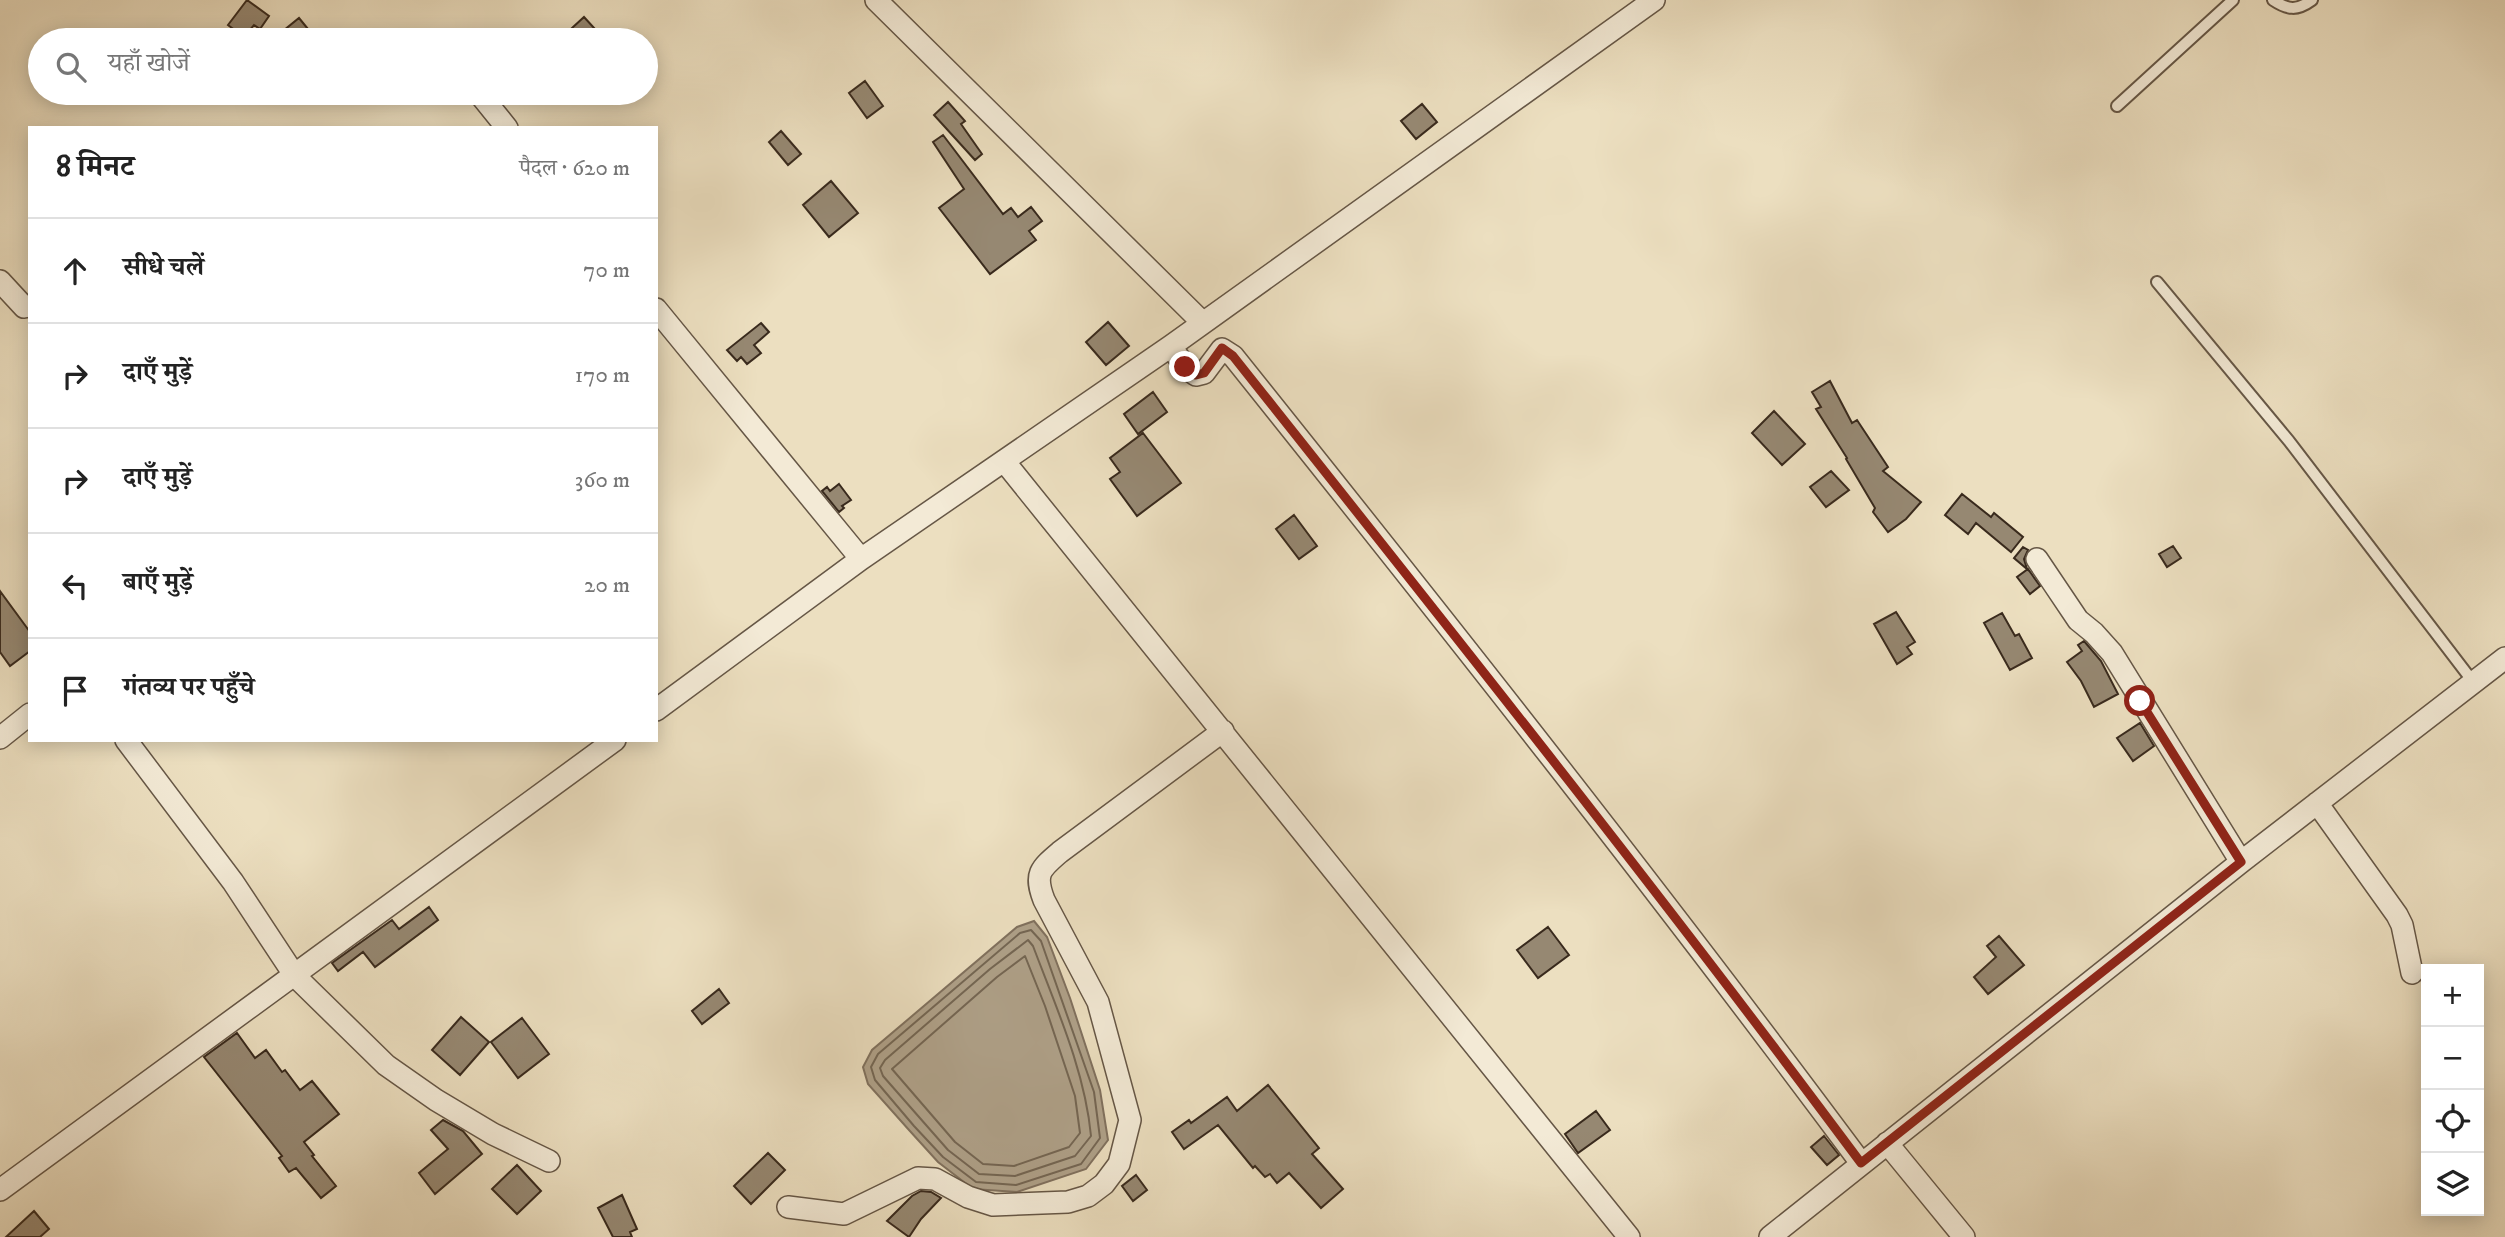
<!DOCTYPE html>
<html lang="hi">
<meta charset="utf-8">
<style>
body{margin:0;font-family:"IM FELL DW Pica","Noto Serif Devanagari",serif;background:#f2f2f2;color:#222}
.controls{position:absolute;right:21px;bottom:21px;display:grid;overflow:hidden;border-radius:0px;box-shadow:0 4px 18px #0003}
.controls button{width:63px;height:63px;display:grid;place-items:center;padding:0;border:0;border-bottom:2px solid #e0e0e0;background:#fff;color:#222;font:35px sans-serif}
.stop{position:absolute;width:21px;height:21px;margin:-16px;border:5px solid #8f2418;border-radius:50%;background:#fff}
.stop.end{background:#8f2418;border-color:#fff;box-shadow:0 2px 7px #0008}
.list{margin:0;padding:0;list-style:none}
h2{display:flex;justify-content:space-between;align-items:center;height:91px;margin:0;padding:0 28px;font-size:30px}
h2 small{font-size:23px;font-weight:400;color:#767676}
.list li{display:grid;grid-template-columns:46px 1fr auto;gap:21px;align-items:center;box-sizing:border-box;height:105px;padding:0 28px;border-top:2px solid #e0e0e0}
.list b{display:block;font-size:26px;white-space:nowrap}
.list em{font-size:23px;font-style:normal;color:#767676}
.icon{flex:none;width:38px;height:38px;fill:none;stroke:currentColor;stroke-width:2;stroke-linecap:round;stroke-linejoin:round}
.map{position:relative;flex:none;width:2505px;height:1237px;overflow:hidden}
.search{position:absolute;background:#fff;box-shadow:0 4px 18px #0003;left:28px;top:28px;width:630px;height:77px;display:flex;align-items:center;gap:18px;box-sizing:border-box;padding:0 24px;border-radius:38px;color:#767676;font-size:26px}
.panel{position:absolute;background:#fff;box-shadow:0 4px 18px #0003;left:28px;top:126px;width:630px;height:616px;border-radius:0px}
.map>svg:first-child{display:block}
.water{fill:#afa189;stroke:#80715e;stroke-width:2}
.lines{fill:none;stroke-linecap:round;stroke-linejoin:round}
.shore{stroke:#746653;stroke-width:2}
.building{fill:#968872;stroke:#392a1d;stroke-width:2}
.service-casing{stroke:#665746;stroke-width:14}
.minor-casing{stroke:#665746;stroke-width:24}
.service{stroke:#f3ead6;stroke-width:10}
.minor{stroke:#f3ead6;stroke-width:21}
.route{stroke:#8f2418;stroke-width:9}
</style>
<div class="map">
<svg width="2505" height="1237" viewBox="0 0 2505 1237">
<rect width="100%" height="100%" fill="#ecdfc0"/>
<filter id="stains"><feTurbulence type="fractalNoise" baseFrequency=".00286" numOctaves="4"/><feColorMatrix values="0 0 0 0 .2 0 0 0 0 .09 0 0 0 0 .02 0 0 0 .5 -.17"/></filter>
<radialGradient id="worn" r=".72"><stop offset=".6" stop-color="#630" stop-opacity="0"/><stop offset="1" stop-color="#630" stop-opacity=".3"/></radialGradient>
<path class="water" d="M1034,921L1047,937L1070,998L1100,1090L1108,1140L1086,1169L1017,1192L973,1189L938,1162L909,1130L868,1084L863,1067L872,1050L1017,927Z"/>
<g class="lines">
<path class="shore" d="M1031,930L1041,941L1094,1092L1100,1138L1081,1164L1016,1185L976,1182L943,1157L914,1126L875,1080L871,1067L878,1054L1020,933Z
M1028,940L1033,946C1056,1007 1085,1071 1091,1136L1075,1156L1015,1176L979,1174L948,1150L883,1076L880,1068L885,1060L990,969Z
M1025,956L1045,1006L1075,1096L1080,1133L1069,1147L1014,1166L983,1164L955,1142L892,1069L997,977Z"/>
</g>
<path class="building" d="M247,0L269,16L260,29L254,25L244,37L228,25Z
M584,17L605,40H559Z
M299,18L317,40H290L283,31Z
M865,81L883,106L867,118L849,93Z
M948,102L965,121L961,124L982,154L975,160L934,115Z
M1422,104L1437,122L1416,139L1401,121Z
M781,131L801,154L788,165L769,142Z
M943,135L1003,214L1011,208L1018,217L1031,207L1042,221L1029,231L1036,240L990,274L939,208L964,189L933,142Z
M831,181L858,213L829,237L803,205Z
M1108,322L1129,346L1106,365L1086,342Z
M761,323L769,332L754,345L761,353L747,364L741,357L737,361L727,350Z
M1830,381L1852,423L1857,420L1888,467L1883,471L1921,502L1906,519L1888,532L1873,512L1875,508L1846,459L1847,458L1816,409L1821,407L1812,392Z
M1153,392L1167,412L1138,434L1124,414Z
M1774,411L1805,444L1782,465L1752,433Z
M1143,433L1181,483L1137,516L1110,479L1120,472L1110,458Z
M1831,471L1849,490L1826,507L1810,487Z
M839,484L851,500L842,506L844,508L839,512L822,491L827,487L830,491Z
M1962,494L1991,517L1994,513L2023,537L2011,552L1976,523L1968,534L1945,515Z
M1294,515L1317,546L1299,559L1276,529Z
M2173,546L2181,558L2167,567L2159,554Z
M2023,547L2028,550L2024,559L2027,569L2014,558Z
M2028,569L2040,586L2030,594L2017,577Z
M0,591L30,632V651L10,666L0,652Z
M1896,612L1915,642L1907,647L1912,654L1897,664L1874,624Z
M2002,613L2015,636L2019,634L2032,658L2010,670L1984,623Z
M2084,641L2101,661L2118,694L2094,707L2081,681L2067,662L2082,651L2078,645Z
M2140,723L2154,746L2133,761L2117,738Z
M429,907L438,920L375,967L363,952L338,971L332,963L392,920L399,929Z
M1548,927L1569,955L1538,978L1517,950Z
M1999,936L2024,965L1988,994L1974,977L1996,957L1987,946Z
M719,989L729,1003L702,1024L692,1011Z
M461,1017L489,1042L460,1075L432,1050Z
M522,1018L549,1054L518,1078L491,1042Z
M237,1033L255,1058L266,1050L282,1072L285,1070L300,1090L312,1081L339,1114L304,1142L314,1155L312,1156L336,1186L321,1198L296,1168L289,1172L279,1158L282,1156L204,1057Z
M1268,1085L1319,1148L1312,1154L1343,1189L1321,1208L1289,1173L1277,1183L1270,1174L1265,1177L1255,1166L1253,1168L1218,1125L1184,1149L1172,1132L1189,1120L1191,1123L1227,1097L1237,1111Z
M1596,1111L1610,1130L1578,1153L1565,1134Z
M443,1120L463,1131L482,1154L435,1194L419,1173L448,1149L431,1130Z
M1824,1136L1839,1155L1827,1165L1811,1147Z
M768,1153L785,1170L751,1204L734,1186Z
M517,1165L541,1191L517,1214L492,1189Z
M1136,1175L1147,1190L1133,1201L1122,1186Z
M921,1191L931,1192L941,1198L921,1219L909,1237L887,1221L912,1196Z
M622,1195L637,1229L630,1232L632,1237H613L598,1208Z
M34,1211L49,1229L40,1237H6Z"/>
<g class="lines">
<defs>
<path id="service" d="M2273,0C2288,10 2297,11 2312,0
M2117,106L2233,0
M2157,282L2289,441L2474,683"/>
<path id="minor" d="M876,0L1203,323
M482,97L507,128
M0,281L24,307L30,306
M656,309L861,559
M1171,346L1185,367L1196,375L1204,373L1222,349L1233,356C1446,622 1658,890 1861,1163
M1004,461L1629,1237
M2037,559L2078,620L2094,633L2112,653L2241,862
M656,710L861,559L1171,346L1654,0
M0,738L30,714
M126,740L233,882L295,976L386,1065L436,1100L493,1134L549,1161
M2317,803L2397,915L2402,925L2412,973
M1887,1143L1964,1237
M0,1190L615,740
M788,1207L844,1214L918,1178L935,1179L968,1197L993,1205L1068,1202L1088,1196L1104,1184L1119,1164L1130,1120L1098,1002L1044,900C1034,874 1040,869 1060,852L1223,731
M1770,1237L2241,862L2505,658"/>
</defs>
<use href="#service" class="service-casing"/>
<use href="#minor" class="minor-casing"/>
<use href="#service" class="service"/>
<use href="#minor" class="minor"/>
</g>
<g class="lines">
<path class="route" d="M1185,367L1196,375L1204,373L1222,348L1233,356C1445,623 1658,890 1861,1163L2241,862L2140,701"/>
</g>
<rect width="100%" height="100%" filter="url(#stains)"/>
<rect width="100%" height="100%" fill="url(#worn)"/>
</svg>
<div class="controls">
<button>+</button>
<button>−</button>
<button><svg class="icon" aria-label="locate" viewBox="0 0 24 24"><circle cx="12" cy="12" r="6"/><path d="M12 2v4M12 18v4M2 12h4M18 12h4"/></svg></button>
<button><svg class="icon" aria-label="layers" viewBox="0 0 24 24"><path d="M12 4l9 5-9 5-9-5zM3 14l9 5 9-5"/></svg></button>
</div>
<div class="stop" style="left:2140px;top:701px"></div>
<div class="stop end" style="left:1185px;top:367px"></div>
<div class="search"><svg class="icon" aria-label="search" viewBox="0 0 24 24"><circle cx="10" cy="10" r="6"/><path d="M15 15l6 6"/></svg>यहाँ खोजें</div>
<section class="panel">
<h2>8 मिनट<small>पैदल · 620 m</small></h2>
<ul class="list">
<li><svg class="icon" aria-label="ahead" viewBox="0 0 24 24"><path d="M12 20V5M6 11l6-6 6 6"/></svg><div><b>सीधे चलें</b></div><em>70 m</em></li>
<li><svg class="icon" aria-label="right" viewBox="0 0 24 24"><path d="M7 20v-9h11M14 6l5 5-5 5"/></svg><div><b>दाएँ मुड़ें</b></div><em>170 m</em></li>
<li><svg class="icon" aria-label="right" viewBox="0 0 24 24"><path d="M7 20v-9h11M14 6l5 5-5 5"/></svg><div><b>दाएँ मुड़ें</b></div><em>360 m</em></li>
<li><svg class="icon" aria-label="left" viewBox="0 0 24 24"><path d="M17 20v-9H6M10 6l-5 5 5 5"/></svg><div><b>बाएँ मुड़ें</b></div><em>20 m</em></li>
<li><svg class="icon" aria-label="arrive" viewBox="0 0 24 24"><path d="M6 21V4h12l-3 4 3 4H6"/></svg><div><b>गंतव्य पर पहुँचे</b></div></li>
</ul>
</section>
</div>
